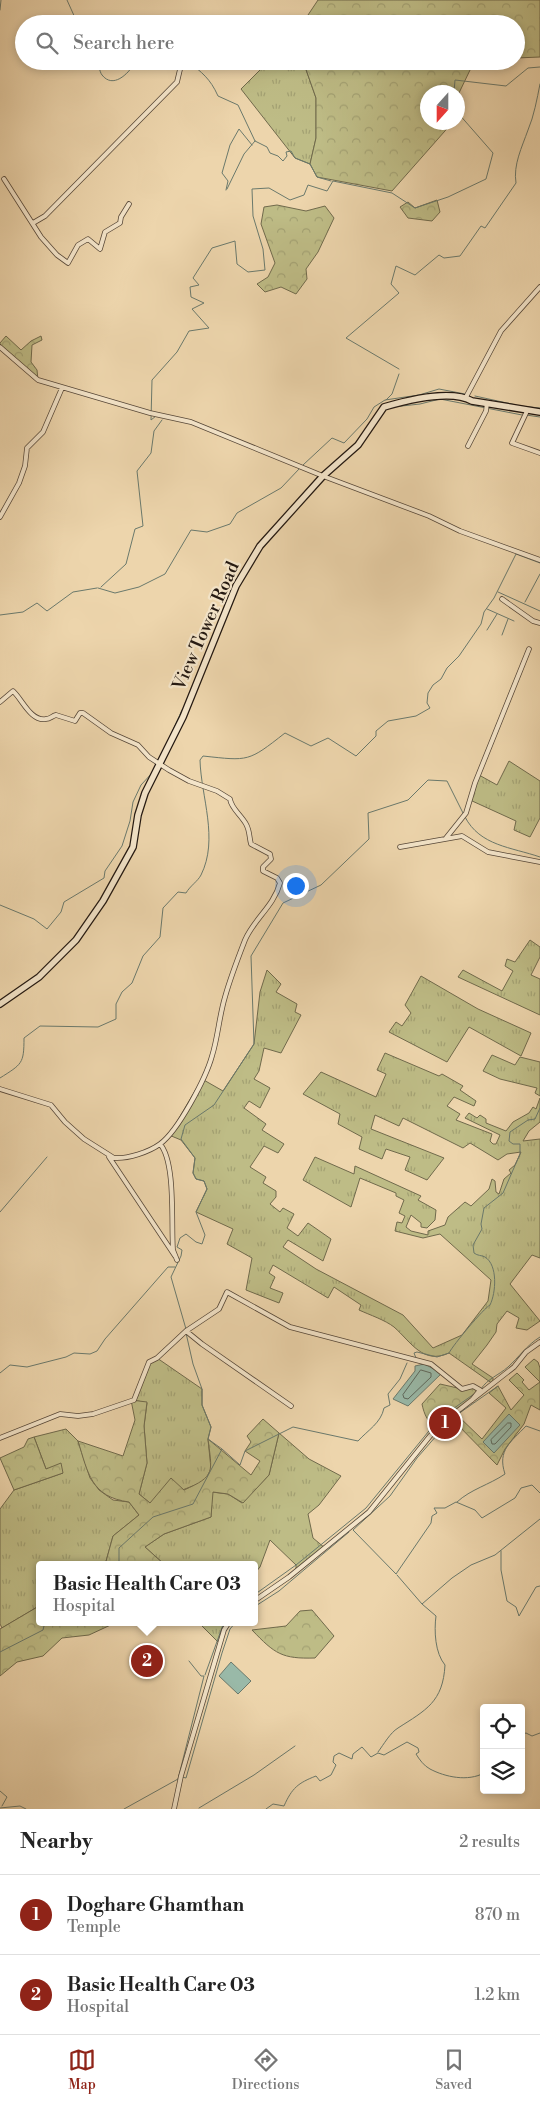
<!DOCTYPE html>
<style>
body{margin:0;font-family:"Libre Bodoni",serif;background:#f6f6f6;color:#222}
.controls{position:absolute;right:15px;bottom:15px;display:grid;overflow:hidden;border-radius:5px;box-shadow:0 2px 8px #0003}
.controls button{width:45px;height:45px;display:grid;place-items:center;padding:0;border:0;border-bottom:1px solid #e0e0e0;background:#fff;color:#222;font:25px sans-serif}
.compass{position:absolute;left:420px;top:85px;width:45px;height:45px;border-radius:50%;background:#fff;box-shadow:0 2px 8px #0003;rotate:201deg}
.you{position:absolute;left:295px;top:885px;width:18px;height:18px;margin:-12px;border:4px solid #fff;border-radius:50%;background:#1a73e8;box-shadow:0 0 0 8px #1a73e833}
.badge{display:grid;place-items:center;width:32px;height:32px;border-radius:50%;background:#8f2418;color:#fff;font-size:16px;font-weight:700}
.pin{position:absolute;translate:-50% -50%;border:2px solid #fff;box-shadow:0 1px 5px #0006}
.popup{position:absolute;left:36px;top:1561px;width:222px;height:65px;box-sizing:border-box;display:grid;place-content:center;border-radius:5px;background:#fff;filter:drop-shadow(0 1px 4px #0005);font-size:16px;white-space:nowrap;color:#767676}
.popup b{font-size:19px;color:#222}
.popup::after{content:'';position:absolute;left:50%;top:100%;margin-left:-10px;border:10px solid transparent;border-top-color:#fff}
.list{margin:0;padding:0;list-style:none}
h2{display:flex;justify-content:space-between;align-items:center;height:65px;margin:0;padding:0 20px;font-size:21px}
h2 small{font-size:16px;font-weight:400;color:#767676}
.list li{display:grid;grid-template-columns:32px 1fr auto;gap:15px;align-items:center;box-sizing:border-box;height:80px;padding:0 20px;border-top:1px solid #e0e0e0}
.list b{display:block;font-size:19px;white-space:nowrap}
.list p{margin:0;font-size:16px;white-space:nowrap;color:#767676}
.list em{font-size:16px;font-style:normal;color:#767676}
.icon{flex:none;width:28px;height:28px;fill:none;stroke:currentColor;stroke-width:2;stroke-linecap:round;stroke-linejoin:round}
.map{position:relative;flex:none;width:540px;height:1809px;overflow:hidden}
.search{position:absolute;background:#fff;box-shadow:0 2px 8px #0003;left:15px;right:15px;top:15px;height:55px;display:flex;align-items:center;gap:12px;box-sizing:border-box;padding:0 18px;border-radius:28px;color:#767676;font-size:19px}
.sheet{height:225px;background:#fff}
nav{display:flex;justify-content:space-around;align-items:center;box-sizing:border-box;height:70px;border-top:1px solid #e0e0e0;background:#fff;font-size:14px;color:#767676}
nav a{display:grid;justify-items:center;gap:2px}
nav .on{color:#8f2418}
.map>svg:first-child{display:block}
.grass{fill:url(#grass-tufts);stroke:#706a4c}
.forest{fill:url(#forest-crowns);stroke:#706a4c}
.water{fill:#99b9a8;stroke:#6a796c}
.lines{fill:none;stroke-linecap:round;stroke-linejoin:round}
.shore{stroke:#5e685c;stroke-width:1}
.stream{stroke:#6a796c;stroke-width:1}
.street-casing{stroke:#564738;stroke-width:5.5}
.secondary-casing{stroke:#231811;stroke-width:8}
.street{stroke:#f3e4c9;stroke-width:4}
.secondary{stroke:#f3e4c9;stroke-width:5.5}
.labels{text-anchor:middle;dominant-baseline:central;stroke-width:4.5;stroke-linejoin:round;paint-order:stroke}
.street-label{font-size:18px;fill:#231811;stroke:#f3e4c9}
</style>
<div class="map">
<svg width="540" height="1809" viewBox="0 0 540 1809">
<defs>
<pattern id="grass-tufts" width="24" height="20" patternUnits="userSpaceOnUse" patternTransform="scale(1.25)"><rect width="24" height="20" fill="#bebc86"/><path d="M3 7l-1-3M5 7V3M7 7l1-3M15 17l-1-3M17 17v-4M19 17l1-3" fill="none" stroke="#a3a173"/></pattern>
<pattern id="forest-crowns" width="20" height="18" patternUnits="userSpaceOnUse" patternTransform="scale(1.25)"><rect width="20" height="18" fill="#bebc86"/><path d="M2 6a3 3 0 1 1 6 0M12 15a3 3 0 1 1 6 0" fill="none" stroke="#a3a173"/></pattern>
</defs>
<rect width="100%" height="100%" fill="#edd5ac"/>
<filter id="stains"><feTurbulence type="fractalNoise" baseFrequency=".004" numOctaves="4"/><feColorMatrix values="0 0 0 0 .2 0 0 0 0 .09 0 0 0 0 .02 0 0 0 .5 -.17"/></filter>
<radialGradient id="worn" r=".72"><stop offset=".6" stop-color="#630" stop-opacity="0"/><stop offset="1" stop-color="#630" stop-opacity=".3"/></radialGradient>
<path class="grass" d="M269,61H303L316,98V138L310,164L295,158L241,89Z
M509,761L540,781V818L530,837L514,830L516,821L470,800L479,775L497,785Z
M530,940L540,947V957L531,975L540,979V1015L458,977L463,970L502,991L513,971L505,966L507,959L515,962Z
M267,970L281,984L276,992L297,1004L295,1012L301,1015L281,1053L264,1048L259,1071L254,1079L270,1088L260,1108L249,1101L244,1108L266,1124L262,1130L284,1144L278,1153L264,1146L250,1167L266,1177L263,1183L276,1191V1197L270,1204L280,1212L283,1208L294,1214L287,1228L298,1236L308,1223L331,1239L323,1261L288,1240L283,1247L316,1269L403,1315L433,1348L462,1335L488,1301L491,1280L440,1234L423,1238L395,1231L397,1222L402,1223L405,1216L399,1213L404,1200L396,1196V1193L360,1178L351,1207L303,1180L315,1157L354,1174L355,1166L421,1196L418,1200L436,1210L435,1220L427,1228L421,1227V1223L411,1215L406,1227L411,1231L428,1235V1231L445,1225L448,1217L465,1202L471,1206L489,1189L492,1179L495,1181L496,1192L499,1194L504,1179L511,1173L509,1170L515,1165L521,1152L507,1154L498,1160L470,1143L463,1148L403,1118L399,1126L375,1115L371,1129L444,1158L427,1180L405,1170L410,1157L386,1149L382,1159L359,1149L362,1137L338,1124L340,1114L303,1094L321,1072L376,1097L386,1074L377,1070L385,1053L439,1076L442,1074L463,1086L460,1090L476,1101L474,1106L454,1097L447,1106L460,1114L456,1120L492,1134L490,1141L493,1144H496L500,1135L465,1118L469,1113L477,1118L480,1115L486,1119V1123L506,1131L513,1122L529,1113L533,1107L536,1109L540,1098V1122L529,1131L523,1141L540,1139V1258L532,1255L510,1284L540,1321L527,1330L516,1328L519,1318L507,1311L497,1324L496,1332L487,1345L472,1364L493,1378V1384L449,1353C423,1365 411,1342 394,1327C385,1320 370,1315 359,1310L361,1305L334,1287L328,1298L273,1265L269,1273L275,1277L270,1288L283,1293L279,1303L246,1290L252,1258L227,1244L233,1229L196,1212L207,1189L204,1181L196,1179L193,1173L195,1158L181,1140L169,1135L202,1079L223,1091L254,1044L260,992Z
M421,976L478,1009L531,1033L521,1056L469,1027L447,1062L389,1032L396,1022L402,1026L411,1013L405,1005Z
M492,1055L515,1065L520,1057L540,1062V1096L535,1093L537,1088L500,1079L483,1071Z
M157,1358L202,1389V1405L211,1427L208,1439L211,1469L205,1481L150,1503L139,1494L147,1463L144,1426L147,1403L134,1400L149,1362Z
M66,1429L78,1441L90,1478L99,1490L113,1500L129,1502L139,1515L113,1536L105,1565H39V1606L2,1628L0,1624V1509L14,1490L63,1473L46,1469L34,1437Z
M279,1433L309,1459L341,1476L319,1505L308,1514L313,1538L325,1548L296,1571V1565L270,1540L260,1567L255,1573L254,1565H165L145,1547L164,1534L211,1517L212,1492L228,1494L242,1503L269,1475Z
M198,1622H229L220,1644Z"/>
<path class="forest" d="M318,0H540V57L516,58V24H302Z
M303,61H501L471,68L458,95V92H428V122L452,123L392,191L317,177L310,164L316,138V98Z
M437,200L440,212L432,221L408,218L400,207L408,202L415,208Z
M277,205L306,211L325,206L334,218L318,252L306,269L307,279L296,294L281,287L265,292L257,284L268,277L275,263L261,224L264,207Z
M6,336L21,350L31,341L41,336L42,340L32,345L31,362L37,370L38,380L0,347V343Z
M534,1359L538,1362L540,1368V1410L531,1405L524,1424L505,1449L497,1465L450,1417L438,1428C428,1424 424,1414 422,1404L440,1384L462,1389L473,1386L480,1390L455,1413L482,1439L506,1408L489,1393L498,1386L511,1410L524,1395L509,1380L517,1373L524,1380L522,1382L529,1390L540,1382L525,1367Z
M131,1400L147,1402L144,1426L147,1463L139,1494L150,1503L171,1478L184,1490C216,1476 212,1472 208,1439L251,1475L260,1461L245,1451L251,1442L247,1436L263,1419L279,1433L269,1475L243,1503L228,1494L213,1492L211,1517L164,1534L145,1547L165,1565H105L113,1536L139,1515L129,1502C91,1497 88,1473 78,1441L123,1456L135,1420Z
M34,1437L46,1469L61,1463L63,1473L14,1490L0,1458L24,1447L28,1439Z
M39,1606V1622H117L89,1635L62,1638L43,1656L17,1662L0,1676V1629Z
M312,1610L334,1636L315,1658C282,1659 275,1654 252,1630L286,1626L300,1611Z"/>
<path class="water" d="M424,1364L442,1373L408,1406L393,1399L415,1371V1366Z
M509,1414L520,1425L494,1453L483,1442Z
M231,1662L251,1681L238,1694L219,1676Z"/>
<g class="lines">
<path class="shore" d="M421,1370L431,1373V1377L408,1399L404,1398L403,1395Z
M508,1423H511V1427L495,1444H492L491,1440Z"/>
<path class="stream" d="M67,0L76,20L75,24
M0,10L1,0
M95,61C100,65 99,71 102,75C113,89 128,74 134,64H143L146,61
M188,61C202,73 210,78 218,96L238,105L255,141L267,147L270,153L278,156L283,161L287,156L286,152L291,151L295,158L310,164L317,177L331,181
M454,92L455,80L506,86L528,68L540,67
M227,189L244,154L255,141
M226,190L228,181L222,173L230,145L239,129L252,145
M399,369L346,338L399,293L391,284L396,266L415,275L439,255L444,258L460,256L481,226L485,228L516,183C513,165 522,147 528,130C534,116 537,99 540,84
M475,396L516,405
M386,400L392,394L399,374
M520,406L540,408
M393,407L420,404L440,399L522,415
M526,415L540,417
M156,416L151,420L152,380L177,352L189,331L209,328L192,309L204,303L191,297L190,287L199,285L193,278L212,248L235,241L237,264L248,272L265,270L263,249L253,216L252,189L269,188L290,200L304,195L308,185L327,191L333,181L392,193L415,208L448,197L486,179L493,153L458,113
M303,465L332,438L344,443L367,419L374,407L385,400L419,395L439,389L465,394
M101,587L126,564L135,529L143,526L137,471L151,453L154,431L162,420
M98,588L115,593L139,587L165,574L191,530L207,532L230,524L237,513L281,488L300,468
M498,592L540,611
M525,602L540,574
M487,609L514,621
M0,615L23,612L37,603L47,611L73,592L97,588
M487,630L497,614
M502,635L508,619
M169,739L182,710
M465,817C480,846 511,847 540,857
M0,905L34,919L47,929L61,912L64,902L104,878L105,871L122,846L130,821L133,802L141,785L153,772
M0,1078C22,1064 24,1064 24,1038L40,1026L98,1027L116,1019V1004L122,992L132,983L143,956L160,937L163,908L178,892L186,893C190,886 198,881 201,875C219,839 201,797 200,760L203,756C249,761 248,762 285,733L311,746L328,738L356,756L376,736V731L388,721L416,716L430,708L427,703L428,693L433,685L441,679L447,668L459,656L481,624L484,612L494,598L516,554L540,563
M0,1212L47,1157
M186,1329L171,1277L181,1256L182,1250L177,1247L180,1238L186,1234L196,1242L202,1244L205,1235L196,1212L207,1189L204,1181L196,1179L193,1173L195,1158L181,1139L185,1125L214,1105L254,1044L251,956L283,903L321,885L369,839L368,813L408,800L428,780L447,781L463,813
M416,1358L414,1353L417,1352L437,1357L449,1353C453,1345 484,1308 490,1305C496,1293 498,1265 485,1257C481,1255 478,1256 474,1253L473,1245L482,1229L481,1224L484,1208L503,1193L520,1154V1144H513L509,1141L510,1132L528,1120L535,1119L540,1108
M0,1373L10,1365L27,1367L66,1357L74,1353L90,1354L97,1351L105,1339L168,1267H175
M498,1386L451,1419L417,1458L390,1496L353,1530L396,1574L431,1523L432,1516L437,1513L434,1508H445L456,1502L475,1510L482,1518L515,1498L521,1488L532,1485L540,1493
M481,1389C487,1379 499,1375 508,1367C519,1357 527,1345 540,1337
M222,1449L240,1465L245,1451L293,1427L358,1441C368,1430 381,1423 384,1408L390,1405L388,1394L400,1379L407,1363
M457,1502C471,1489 489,1485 505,1474C497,1450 511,1442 526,1426L540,1431
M501,1551V1570L507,1601L516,1607L519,1616L536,1587L540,1586
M119,1565V1548L153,1517L193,1504L222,1449L208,1439L211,1427L202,1405V1389L193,1364L186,1333
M397,1575L422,1604L452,1578L471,1565L495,1555L540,1519
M254,1595L296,1565L366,1508L433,1426L450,1411L474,1394
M254,1607L279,1591L349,1532
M73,1622L77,1626L81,1622
M0,1652L43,1630L45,1622
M205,1675L224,1622
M521,1744L523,1734L526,1733L532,1736L540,1733
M378,1752C384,1744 390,1733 398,1728C426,1710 443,1702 445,1665C435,1653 434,1631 436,1616L422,1604
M182,1777L186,1778L222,1653L230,1629L236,1622
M0,1791L7,1797L2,1806
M0,1808L20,1806L26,1809
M199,1808L254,1775L295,1746
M124,1809L178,1779L204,1676H201L189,1661
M266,1809L273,1804L284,1806C292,1788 298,1783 316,1776L320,1781L331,1775L336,1765L333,1762L334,1756L339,1753L352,1759L353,1754L362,1747L371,1757L378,1753L384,1755L407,1742L418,1748L419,1752L416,1754C419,1759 424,1766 430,1769C445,1777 468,1782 484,1773"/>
<defs>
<path id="street" d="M4,179L41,237L57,255L68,263L78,245L88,239L100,249L105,232L120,223L121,217L129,204
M33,223L45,216L177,82L182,61
M0,347L38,380L150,413L191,422L323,476L429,516L460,531L540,560
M466,397L501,331L540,287
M527,411L512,443L540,453
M468,446L486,411L487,403
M0,517L19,483L25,466L27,448L43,432L62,388
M502,599L533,621L540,623
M0,702L13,691C22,699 31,722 46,719C50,719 52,716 56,715L75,721L80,713H83L111,733L138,745L149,757L169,770L189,781L217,791L230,799C231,808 241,815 246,824C250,831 249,837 251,844L270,854L271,859L263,867V871L277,878L280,883C274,906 254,919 245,940C238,958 230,979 225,997C219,1017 218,1037 212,1056C206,1078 178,1131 160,1144C149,1152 128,1159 114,1158L84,1139L65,1122L51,1105L0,1089
M446,838L466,813L475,783L529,649
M400,847L462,836L488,852L540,862
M160,1144C176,1162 171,1224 173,1250L177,1260
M109,1157L175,1256
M186,1331L202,1344L291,1406
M0,1438L60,1414L78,1416L93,1414L134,1400L149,1362L157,1358L186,1331L219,1309L227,1292L290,1327L431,1364L462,1389L473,1386L480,1390L472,1400
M254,1601L289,1577L369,1512L430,1436L450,1417L514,1367L526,1352L540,1342
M174,1809L181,1776L224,1630L229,1622"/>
<path id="secondary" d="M0,1004L39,977L76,940L103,901L133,847L138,815L145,793L183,717L236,586L260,546L323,476L358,445L384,407C408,400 450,389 472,401L540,412"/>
</defs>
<use href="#street" class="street-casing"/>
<use href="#secondary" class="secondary-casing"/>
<use href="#street" class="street"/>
<use href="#secondary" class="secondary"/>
</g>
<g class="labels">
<g class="street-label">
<text transform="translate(206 626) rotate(-66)">View Tower Road</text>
</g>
</g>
<rect width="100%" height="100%" filter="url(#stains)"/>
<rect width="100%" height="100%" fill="url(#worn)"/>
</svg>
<div class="controls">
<button><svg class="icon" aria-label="locate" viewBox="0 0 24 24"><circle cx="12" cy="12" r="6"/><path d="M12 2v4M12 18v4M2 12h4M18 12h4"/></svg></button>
<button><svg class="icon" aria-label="layers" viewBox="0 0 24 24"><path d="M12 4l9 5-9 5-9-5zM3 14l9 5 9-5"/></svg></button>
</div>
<svg class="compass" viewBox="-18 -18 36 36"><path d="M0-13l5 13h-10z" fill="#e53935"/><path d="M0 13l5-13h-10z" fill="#767676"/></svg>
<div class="you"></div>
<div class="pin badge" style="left:445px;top:1423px">1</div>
<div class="pin badge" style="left:147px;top:1661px">2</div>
<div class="popup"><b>Basic Health Care 03</b>Hospital</div>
<div class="search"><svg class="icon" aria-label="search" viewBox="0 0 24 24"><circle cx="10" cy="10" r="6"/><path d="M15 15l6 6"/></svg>Search here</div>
</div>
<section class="sheet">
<h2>Nearby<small>2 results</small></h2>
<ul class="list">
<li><span class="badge">1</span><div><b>Doghare Ghamthan</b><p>Temple</p></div><em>870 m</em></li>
<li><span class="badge">2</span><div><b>Basic Health Care 03</b><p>Hospital</p></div><em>1.2 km</em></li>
</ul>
</section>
<nav>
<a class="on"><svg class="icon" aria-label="map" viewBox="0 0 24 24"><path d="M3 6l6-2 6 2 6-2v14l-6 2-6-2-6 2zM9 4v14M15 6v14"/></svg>Map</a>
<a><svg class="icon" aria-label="directions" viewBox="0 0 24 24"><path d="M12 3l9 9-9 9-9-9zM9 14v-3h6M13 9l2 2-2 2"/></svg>Directions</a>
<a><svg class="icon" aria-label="saved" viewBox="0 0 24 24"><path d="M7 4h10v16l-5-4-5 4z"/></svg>Saved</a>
</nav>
